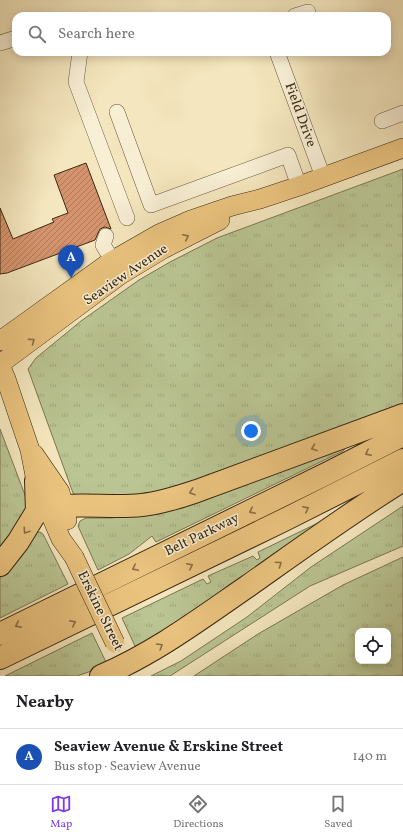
<!DOCTYPE html>
<meta charset="utf-8">
<style>
body{margin:0;font-family:Vollkorn,serif;background:#f6f6f6;color:#202124}
.controls{position:absolute;right:12px;bottom:12px;display:grid;overflow:hidden;border-radius:8px;box-shadow:0 2px 10px #0003}
.controls button{width:36px;height:36px;display:grid;place-items:center;padding:0;border:0;border-bottom:1px solid #e0e0e0;background:#fff;color:#202124;font:20px sans-serif}
.you{position:absolute;left:251px;top:431px;width:14px;height:14px;margin:-10px;border:3px solid #fff;border-radius:50%;background:#1a73e8;box-shadow:0 0 0 6px #1a73e833}
.badge{display:grid;place-items:center;width:26px;height:26px;border-radius:50%;background:#7c3aed;color:#fff;font-size:13px;font-weight:700}
.pin{position:absolute;translate:-50% -33px;filter:drop-shadow(0 1px 2px #0008)}
.pin::after{content:'';position:absolute;top:21px;width:14px;height:12px;background:inherit;clip-path:polygon(0 0,100% 0,50% 100%)}
.list{margin:0;padding:0;list-style:none}
h2{display:flex;justify-content:space-between;align-items:center;height:52px;margin:0;padding:0 16px;font-size:17px}
h2 small{font-size:13px;font-weight:400;color:#757577}
.list li{display:grid;grid-template-columns:26px 1fr auto;gap:12px;align-items:center;box-sizing:border-box;height:56px;padding:0 16px;border-top:1px solid #e0e0e0}
.list b{display:block;font-size:15px;white-space:nowrap}
.list p{margin:0;font-size:13px;white-space:nowrap;color:#757577}
.list em{font-size:13px;font-style:normal;color:#757577}
.icon{flex:none;width:22px;height:22px;fill:none;stroke:currentColor;stroke-width:2;stroke-linecap:round;stroke-linejoin:round}
.map{position:relative;flex:none;width:403px;height:676px;overflow:hidden}
.search{position:absolute;background:#fff;box-shadow:0 2px 10px #0003;left:12px;right:12px;top:12px;height:44px;display:flex;align-items:center;gap:10px;box-sizing:border-box;padding:0 14px;border-radius:12px;color:#757577;font-size:15px}
.sheet{height:108px;background:#fff}
nav{display:flex;justify-content:space-around;align-items:center;box-sizing:border-box;height:56px;border-top:1px solid #e0e0e0;background:#fff;font-size:11px;color:#757577}
nav a{display:grid;justify-items:center;gap:2px}
nav .on{color:#7c3aed}
.map>svg:first-child{display:block}
.grass{fill:url(#grass-tufts);stroke:#7a7752;fill-rule:evenodd}
.building{fill:url(#building-hatch);stroke:#3b2911}
.lines{fill:none;stroke-linecap:round;stroke-linejoin:round}
.minor-casing{stroke:#69583c;stroke-width:16}
.major-casing{stroke:#3b2911;stroke-width:20}
.highway-casing{stroke:#3b2911;stroke-width:24}
.minor{stroke:#f8efd5;stroke-width:15}
.major{stroke:#eac37f;stroke-width:19}
.highway{stroke:#eac37f;stroke-width:22}
.major-bridge-casing{stroke:#3b2911;stroke-width:20;stroke-linecap:butt}
.major-bridge{stroke:#eac37f;stroke-width:19}
.oneway{stroke:#8a6e42}
.labels{text-anchor:middle;dominant-baseline:central;stroke-width:3;stroke-linejoin:round;paint-order:stroke}
.street-label{font-size:14px;fill:#3b2911;stroke:#f8efd5}
</style>
<div class="map">
<svg width="403" height="676" viewBox="0 0 403 676">
<defs>
<pattern id="grass-tufts" width="24" height="20" patternUnits="userSpaceOnUse"><rect width="24" height="20" fill="#bac593"/><path d="M3 7l-1-3M5 7V3M7 7l1-3M15 17l-1-3M17 17v-4M19 17l1-3" fill="none" stroke="#a1a97e"/></pattern>
<pattern id="building-hatch" width="6" height="6" patternUnits="userSpaceOnUse"><rect width="6" height="6" fill="#d5946d"/><path d="M-1 1l2-2M0 6l6-6M5 7l2-2" fill="none" stroke="#ae7958"/></pattern>
</defs>
<rect width="100%" height="100%" fill="#f4e6be"/>
<filter id="stains"><feTurbulence type="fractalNoise" baseFrequency=".005" numOctaves="4"/><feColorMatrix values="0 0 0 0 .2 0 0 0 0 .09 0 0 0 0 .02 0 0 0 .5 -.17"/></filter>
<radialGradient id="worn" r=".72"><stop offset=".6" stop-color="#630" stop-opacity="0"/><stop offset="1" stop-color="#630" stop-opacity=".3"/></radialGradient>
<path class="grass" d="M403,169V409L180,490L134,498L123,495L111,498L78,496L73,493L28,369L36,358L81,321L139,280L170,262L217,238Z
M0,429L28,503L30,513L0,556Z
M347,447L343,451L156,542L152,536L129,554L98,570L78,526L80,521L86,518H110L159,514L213,496Z
M357,504L139,647L135,646L122,618L203,579L207,584L211,582L208,576L253,556L257,560L260,558L258,552Z
M403,506V546L310,586L170,676H151L181,661L247,617L311,567Z
M40,532L43,534L68,584L0,618V578L35,533Z
M403,557V676H194L258,634L343,585ZM358,631H388V661H358Z
M92,633L106,662L103,667L77,676H5Z"/>
<path class="building" d="M86,163L111,229L105,227L100,229L95,240L7,273L0,274V208L13,239L54,222L52,219L68,213L54,175Z"/>
<g class="lines">
<defs>
<path id="minor" d="M295,16L308,12
M0,43L16,38
M80,52L76,82L127,218
M277,52L323,177
M117,112L151,205L288,155L299,186
M382,121L403,113
M106,236L103,245L113,261"/>
<path id="major" d="M0,341L110,262L159,234L191,220L232,206L260,199L299,186L403,148
M0,364L120,275L163,249L220,220
M0,365L6,379L30,450L36,481L61,539L74,557
M34,454L60,492L67,520"/>
<path id="highway" d="M64,506C90,504 116,508 142,505C161,503 179,497 197,491L403,415
M0,565L18,542L37,511L36,481
M0,634L326,474L403,435
M0,658L284,520L403,460
M101,676C155,653 200,619 248,586C299,550 350,513 403,480"/>
</defs>
<use href="#minor" class="minor-casing"/>
<use href="#major" class="major-casing"/>
<use href="#highway" class="highway-casing"/>
<use href="#minor" class="minor"/>
<use href="#major" class="major"/>
<use href="#highway" class="highway"/>
<defs>
<path id="major-bridge" d="M74,557L115,643"/>
</defs>
<use href="#major-bridge" class="major-bridge-casing"/>
<use href="#major-bridge" class="major-bridge"/>
</g>
<defs><path id="oneway-chevron" d="M-2-3.5L2.5 0L-2 3.5" fill="none" stroke-width="1.6" stroke-linecap="round" stroke-linejoin="round"/></defs>
<g class="oneway">
<use href="#oneway-chevron" transform="translate(186 237) rotate(-26)"/>
<use href="#oneway-chevron" transform="translate(32 341) rotate(-36)"/>
<use href="#oneway-chevron" transform="translate(314 448) rotate(160)"/>
<use href="#oneway-chevron" transform="translate(368 453) rotate(153)"/>
<use href="#oneway-chevron" transform="translate(192 492) rotate(161)"/>
<use href="#oneway-chevron" transform="translate(306 509) rotate(-26)"/>
<use href="#oneway-chevron" transform="translate(252 511) rotate(154)"/>
<use href="#oneway-chevron" transform="translate(26 531) rotate(124)"/>
<use href="#oneway-chevron" transform="translate(279 564) rotate(-35)"/>
<use href="#oneway-chevron" transform="translate(190 566) rotate(-26)"/>
<use href="#oneway-chevron" transform="translate(135 568) rotate(154)"/>
<use href="#oneway-chevron" transform="translate(73 623) rotate(-26)"/>
<use href="#oneway-chevron" transform="translate(18 625) rotate(154)"/>
<use href="#oneway-chevron" transform="translate(160 646) rotate(-31)"/>
</g>
<g class="labels">
<g class="street-label">
<text transform="translate(300 115) rotate(70)">Field Drive</text>
<text transform="translate(126 275) rotate(-34)">Seaview Avenue</text>
<text transform="translate(202 535) rotate(-26)">Belt Parkway</text>
<text transform="translate(100 611) rotate(64)">Erskine Street</text>
</g>
</g>
<rect width="100%" height="100%" filter="url(#stains)"/>
<rect width="100%" height="100%" fill="url(#worn)"/>
</svg>
<div class="controls">
<button><svg class="icon" aria-label="locate" viewBox="0 0 24 24"><circle cx="12" cy="12" r="6"/><path d="M12 2v4M12 18v4M2 12h4M18 12h4"/></svg></button>
</div>
<div class="you"></div>
<div class="pin badge" style="left:71px;top:278px;background:#1a4fb4">A</div>
<div class="search"><svg class="icon" aria-label="search" viewBox="0 0 24 24"><circle cx="10" cy="10" r="6"/><path d="M15 15l6 6"/></svg>Search here</div>
</div>
<section class="sheet">
<h2>Nearby<small></small></h2>
<ul class="list">
<li><span class="badge" style="background:#1a4fb4">A</span><div><b>Seaview Avenue &amp; Erskine Street</b><p>Bus stop · Seaview Avenue</p></div><em>140 m</em></li>
</ul>
</section>
<nav>
<a class="on"><svg class="icon" aria-label="map" viewBox="0 0 24 24"><path d="M3 6l6-2 6 2 6-2v14l-6 2-6-2-6 2zM9 4v14M15 6v14"/></svg>Map</a>
<a><svg class="icon" aria-label="directions" viewBox="0 0 24 24"><path d="M12 3l9 9-9 9-9-9zM9 14v-3h6M13 9l2 2-2 2"/></svg>Directions</a>
<a><svg class="icon" aria-label="saved" viewBox="0 0 24 24"><path d="M7 4h10v16l-5-4-5 4z"/></svg>Saved</a>
</nav>
